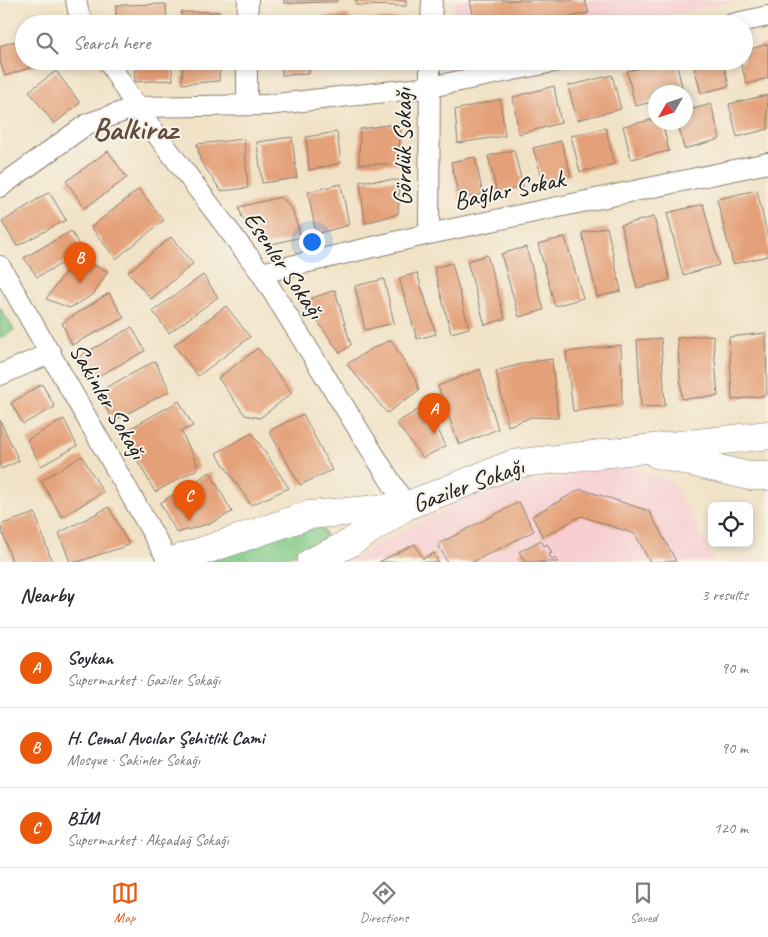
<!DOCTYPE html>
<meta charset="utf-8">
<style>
body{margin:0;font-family:Caveat,sans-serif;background:#f7f7f7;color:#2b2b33}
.controls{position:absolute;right:15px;bottom:15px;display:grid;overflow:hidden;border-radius:8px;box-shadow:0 2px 8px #0003}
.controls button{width:45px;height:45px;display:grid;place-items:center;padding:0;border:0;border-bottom:1px solid #e1e1e2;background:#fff;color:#2b2b33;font:25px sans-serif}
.compass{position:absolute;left:648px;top:85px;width:45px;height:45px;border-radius:50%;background:#fff;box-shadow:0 2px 8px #0003;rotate:231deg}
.you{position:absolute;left:311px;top:241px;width:18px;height:18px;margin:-12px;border:4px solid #fff;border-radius:50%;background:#1a73e8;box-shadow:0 0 0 8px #1a73e833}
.badge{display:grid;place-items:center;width:32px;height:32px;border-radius:50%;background:#ea580c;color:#fff;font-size:16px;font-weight:700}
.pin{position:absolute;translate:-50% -41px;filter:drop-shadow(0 1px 2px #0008)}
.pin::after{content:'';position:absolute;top:26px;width:18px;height:15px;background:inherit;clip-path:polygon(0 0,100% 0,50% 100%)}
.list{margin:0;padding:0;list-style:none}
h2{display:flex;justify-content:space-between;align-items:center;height:65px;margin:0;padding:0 20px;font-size:21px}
h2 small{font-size:16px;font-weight:400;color:#7c7c81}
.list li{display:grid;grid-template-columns:32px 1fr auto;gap:15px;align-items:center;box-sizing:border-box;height:80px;padding:0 20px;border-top:1px solid #e1e1e2}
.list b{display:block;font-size:19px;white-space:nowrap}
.list p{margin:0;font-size:16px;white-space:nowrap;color:#7c7c81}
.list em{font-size:16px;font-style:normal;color:#7c7c81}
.icon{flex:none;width:28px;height:28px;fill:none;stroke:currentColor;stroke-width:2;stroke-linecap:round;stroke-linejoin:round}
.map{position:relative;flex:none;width:768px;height:562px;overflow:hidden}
.search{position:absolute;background:#fff;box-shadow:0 2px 8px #0003;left:15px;right:15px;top:15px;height:55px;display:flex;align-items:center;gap:12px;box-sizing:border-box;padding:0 18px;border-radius:28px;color:#7c7c81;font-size:19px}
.sheet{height:305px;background:#fff}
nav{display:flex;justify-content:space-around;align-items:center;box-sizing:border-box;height:70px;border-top:1px solid #e1e1e2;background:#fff;font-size:14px;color:#7c7c81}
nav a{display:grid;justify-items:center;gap:2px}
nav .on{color:#ea580c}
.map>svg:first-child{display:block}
.built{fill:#f7cfd2}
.green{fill:#82cb88;stroke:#4f7452}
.building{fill:#e4a078}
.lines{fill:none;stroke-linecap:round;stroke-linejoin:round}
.street-casing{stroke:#867f71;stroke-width:22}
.secondary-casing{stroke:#867f71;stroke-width:29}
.street{stroke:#fff;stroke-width:20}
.secondary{stroke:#fff;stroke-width:28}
.labels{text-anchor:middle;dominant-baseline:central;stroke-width:4;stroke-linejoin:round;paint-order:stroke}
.street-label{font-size:25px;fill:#1c1c1c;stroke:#f7f3e8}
.district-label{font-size:30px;font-weight:bold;fill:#624a3c;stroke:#f7f3e8}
</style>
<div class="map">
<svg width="768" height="562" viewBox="0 0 768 562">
<rect width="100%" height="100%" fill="#f7f3e8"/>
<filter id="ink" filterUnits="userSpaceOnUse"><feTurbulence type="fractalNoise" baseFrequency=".02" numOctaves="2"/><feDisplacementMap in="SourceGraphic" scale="10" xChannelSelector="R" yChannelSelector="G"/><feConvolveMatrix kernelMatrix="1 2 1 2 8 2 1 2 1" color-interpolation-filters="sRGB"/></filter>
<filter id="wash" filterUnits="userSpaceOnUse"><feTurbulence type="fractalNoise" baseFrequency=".0096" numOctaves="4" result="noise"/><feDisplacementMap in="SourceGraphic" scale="20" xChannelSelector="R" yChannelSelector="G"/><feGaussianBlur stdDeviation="1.12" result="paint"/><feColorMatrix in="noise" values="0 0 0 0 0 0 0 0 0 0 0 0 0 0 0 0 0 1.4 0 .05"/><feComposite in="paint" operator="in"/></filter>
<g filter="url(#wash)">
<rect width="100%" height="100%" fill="#f1e2c6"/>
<path class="built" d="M455,0H741L625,24H454Z
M624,463L672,483L705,539L713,562H348L467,497Z"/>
<path class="green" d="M0,307L14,330L0,339Z
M321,521L326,538L277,562H192Z"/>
<g id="blocks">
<path class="building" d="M284,0H337V2L284,3Z
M356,0H406V6L356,5Z
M470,0H585L589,13L535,24H475Z
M166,4L167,24H116V5Z
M181,12H220L221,24H181Z
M349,15L350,24H322V16Z
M399,18V24H365V20Z
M306,19V24H279V20Z
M24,38V61L47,62L5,76L0,62V46Z
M768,44V78L747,84L740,61H744V51Z
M134,61H171L173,80L135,82Z
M183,61H220L219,81L182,84Z
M281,61H309V74L282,75Z
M324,61H351L352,68L324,69Z
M669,61H676L683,92H656V101L635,106L627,71Z
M700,61H723L729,86L701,93L693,63Z
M56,71L80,103L54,124L29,91Z
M612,75L621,109L577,120L568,86Z
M554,86L561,123L519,134L513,97Z
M767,95L768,129L737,137L729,104Z
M500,99L505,136L458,143L455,110Z
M711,104L720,139L684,149L678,122H686V111Z
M656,119V122H662L669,151L631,159L623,126Z
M401,123L398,164H359L360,129Z
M606,128L614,164L580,172L571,136Z
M337,132L341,163L309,170L306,137Z
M292,137L297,178L262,183L257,142Z
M244,139L248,188L221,191L200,160L197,144Z
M561,141L571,175L543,182L533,148Z
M514,150L523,187L497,193L488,156Z
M108,151L127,178L85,208L66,181Z
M475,157L483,194L459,199L451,162Z
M400,180L398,214L365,223L360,181Z
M341,184L349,225L316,234L308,192Z
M139,189L164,220L116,259L91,227Z
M757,190L768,238V256L733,264L717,199Z
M49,192L66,220L17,246L2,222Z
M281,197L292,209L301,237L264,246L250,230V225L242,218L239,207Z
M703,204L719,265L683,275L667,213Z
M654,217L670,280L637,288L621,225Z
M607,227L621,291L597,297L582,233Z
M71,231L83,252L37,277L24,258Z
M171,237L193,264L151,299L128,272Z
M565,237L583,298L555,306L538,244Z
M526,247L544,310L519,317L501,254Z
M487,255L505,319L485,325L467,261Z
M75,259L108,271L94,294L70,308L46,299Z
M452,263L469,328L451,333L434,268Z
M417,273L436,334L417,339L399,278Z
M203,275L218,297L169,333L153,311Z
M384,279L394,323L365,330L355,286Z
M335,290L351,345L340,353L305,304L312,298Z
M109,293L124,318L72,345L62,323Z
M226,306L250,337L198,376L174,345Z
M132,327L145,351L91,380L78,357Z
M766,333L767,395L732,400L729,337Z
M713,335L718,396L682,399L677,338Z
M661,338L665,406L641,407L637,340Z
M391,340L415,379L419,390L387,413L347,364L371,349Z
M621,345L622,405L573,411L566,352Z
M258,348L292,393L260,418L245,415L218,378Z
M552,359L558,418L532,417L508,426L496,371L525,363Z
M155,361L170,391L113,421L98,392Z
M480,369L498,429L459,445L438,386Z
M42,384L55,407L23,424L11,403Z
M179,401L193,426L181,431L199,468L155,492L122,433Z
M426,405L446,446L423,458L396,423Z
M303,414L332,470L300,485L269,431Z
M64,419L77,446L41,466L27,440Z
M0,420L19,461L1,469L0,466Z
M252,433L289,488L251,505L216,453Z
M82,456L103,492L62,517L41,481Z
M210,472L232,512L211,523L177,533L160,503Z
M581,489L649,511L676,561L650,562L635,534L581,516L543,537L532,516Z
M519,502L534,531L473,562H447L438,544Z
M109,507L129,545L77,562H70L59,533Z
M35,513L52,562H12L0,525Z
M541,540L544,546L547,544L552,553L549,554L552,560L556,558L558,562H525L519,552Z
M415,544L423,559L434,553L438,562H379Z"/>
</g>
</g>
<g filter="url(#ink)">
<use href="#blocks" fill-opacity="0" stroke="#867f71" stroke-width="1"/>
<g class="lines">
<defs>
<path id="street" d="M76,0L79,15L85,24
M247,24L248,0
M431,24L432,0
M732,24L768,16
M108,61L136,107L261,273L406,506
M247,105V61
M0,187L87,124L136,107L267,105L430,87L558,61
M429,234L430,61
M0,266L169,562
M261,273L429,234L768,163
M0,375L51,353"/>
<path id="secondary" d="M657,454L749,476H768
M170,562L309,515L402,507
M311,562L350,543L406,506L513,464L768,435"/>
</defs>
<use href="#street" class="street-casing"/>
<use href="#secondary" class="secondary-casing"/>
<use href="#street" class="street"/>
<use href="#secondary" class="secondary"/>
</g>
</g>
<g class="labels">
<g class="street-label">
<text transform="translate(403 147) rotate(-90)">Gördük Sokağı</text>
<text transform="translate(509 190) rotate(-12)">Bağlar Sokak</text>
<text transform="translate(284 265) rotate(56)">Esenler Sokağı</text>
<text transform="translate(108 401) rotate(60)">Sakinler Sokağı</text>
<text transform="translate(468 485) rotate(-20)">Gaziler Sokağı</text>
</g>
<g class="district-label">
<text x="135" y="129">Balkiraz</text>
</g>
</g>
</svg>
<div class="controls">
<button><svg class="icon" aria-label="locate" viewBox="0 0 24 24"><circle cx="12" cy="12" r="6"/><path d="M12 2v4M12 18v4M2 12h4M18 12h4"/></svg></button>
</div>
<svg class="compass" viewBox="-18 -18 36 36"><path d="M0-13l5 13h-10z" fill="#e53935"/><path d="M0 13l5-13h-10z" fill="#7c7c81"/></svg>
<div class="you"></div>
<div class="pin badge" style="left:434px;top:434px">A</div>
<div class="pin badge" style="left:80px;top:283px">B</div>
<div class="pin badge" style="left:189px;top:521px">C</div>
<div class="search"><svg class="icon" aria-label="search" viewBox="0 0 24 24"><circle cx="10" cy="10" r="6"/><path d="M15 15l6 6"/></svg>Search here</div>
</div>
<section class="sheet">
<h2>Nearby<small>3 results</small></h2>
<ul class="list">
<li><span class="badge">A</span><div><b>Soykan</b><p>Supermarket · Gaziler Sokağı</p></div><em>90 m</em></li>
<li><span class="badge">B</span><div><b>H. Cemal Avcılar Şehitlik Cami</b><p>Mosque · Sakinler Sokağı</p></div><em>90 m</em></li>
<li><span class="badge">C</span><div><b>BİM</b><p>Supermarket · Akçadağ Sokağı</p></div><em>120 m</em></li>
</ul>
</section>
<nav>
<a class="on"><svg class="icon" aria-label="map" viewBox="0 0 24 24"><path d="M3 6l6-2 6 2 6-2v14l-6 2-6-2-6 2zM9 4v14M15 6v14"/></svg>Map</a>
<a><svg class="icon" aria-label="directions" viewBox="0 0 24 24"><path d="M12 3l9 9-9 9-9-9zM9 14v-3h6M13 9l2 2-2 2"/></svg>Directions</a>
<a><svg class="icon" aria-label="saved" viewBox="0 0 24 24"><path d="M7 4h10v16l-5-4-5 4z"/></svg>Saved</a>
</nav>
